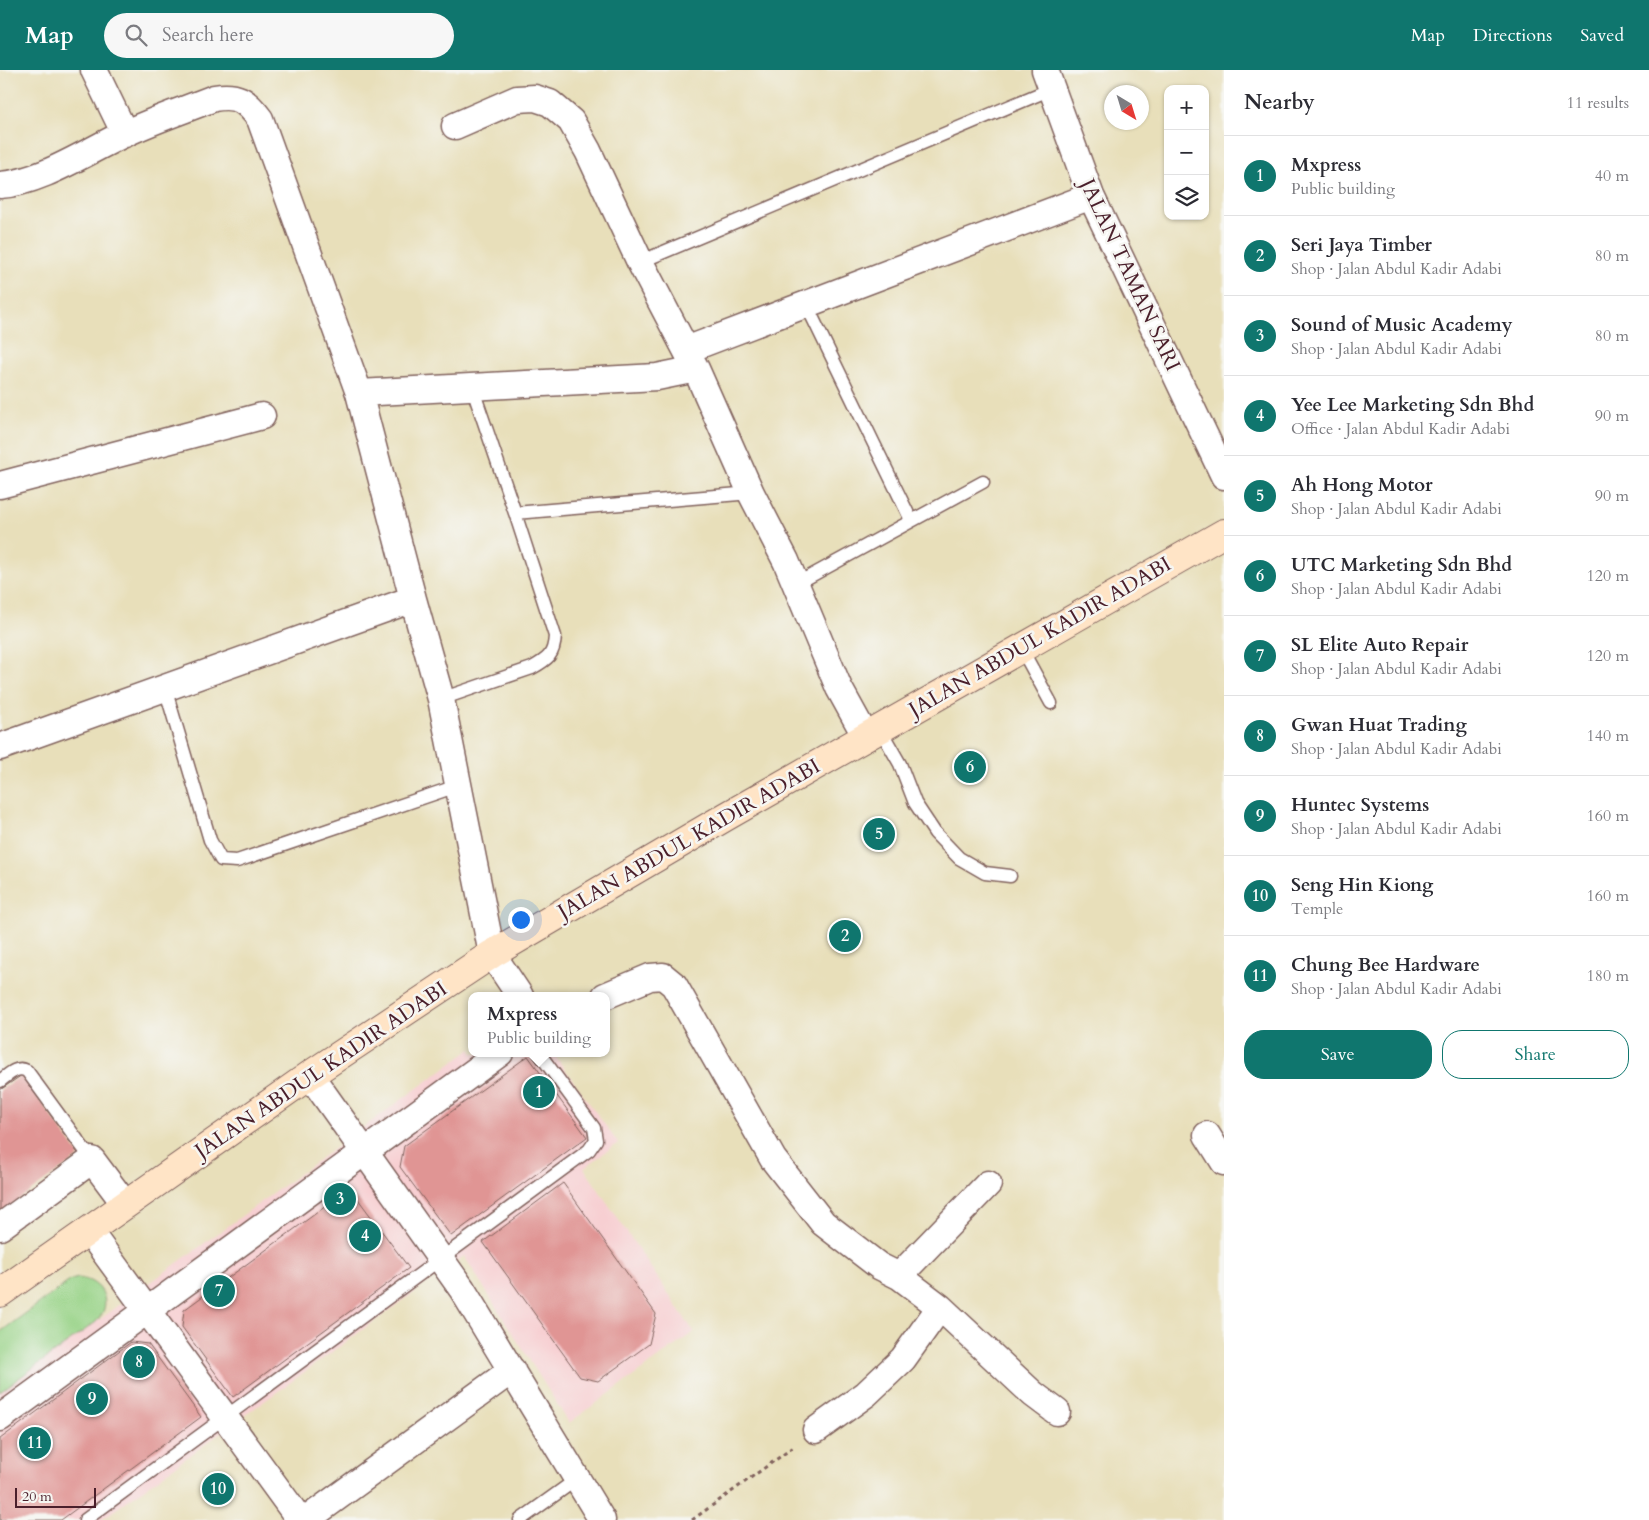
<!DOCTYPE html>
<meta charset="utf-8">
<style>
body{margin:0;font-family:Cardo,serif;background:#f7f7f7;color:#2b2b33}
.controls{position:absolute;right:15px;top:15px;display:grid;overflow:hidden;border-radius:10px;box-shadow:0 1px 4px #0004}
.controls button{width:45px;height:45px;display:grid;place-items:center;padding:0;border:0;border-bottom:1px solid #e1e1e2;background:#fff;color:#2b2b33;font:25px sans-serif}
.compass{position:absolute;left:1104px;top:15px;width:45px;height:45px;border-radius:50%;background:#fff;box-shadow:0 1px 4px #0004;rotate:142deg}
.scale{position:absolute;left:15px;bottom:12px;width:81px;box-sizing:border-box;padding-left:5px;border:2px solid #4a1f2b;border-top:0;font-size:14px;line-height:18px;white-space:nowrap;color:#4a1f2b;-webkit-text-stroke:4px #f6f6f2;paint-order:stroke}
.you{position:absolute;left:520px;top:849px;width:18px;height:18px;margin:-12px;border:4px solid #fff;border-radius:50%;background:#1a73e8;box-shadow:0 0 0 8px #1a73e833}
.badge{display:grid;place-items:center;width:32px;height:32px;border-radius:50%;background:#0f766e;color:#fff;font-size:16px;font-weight:700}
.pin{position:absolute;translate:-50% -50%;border:2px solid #fff;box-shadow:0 1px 5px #0006}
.popup{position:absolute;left:468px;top:922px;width:142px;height:65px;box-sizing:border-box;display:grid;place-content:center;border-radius:10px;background:#fff;filter:drop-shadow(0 1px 4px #0005);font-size:16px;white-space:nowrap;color:#7c7c81}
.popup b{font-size:19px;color:#2b2b33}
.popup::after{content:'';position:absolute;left:50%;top:100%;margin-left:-10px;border:10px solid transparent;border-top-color:#fff}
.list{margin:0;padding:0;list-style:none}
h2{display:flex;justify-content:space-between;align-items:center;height:65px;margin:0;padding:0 20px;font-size:21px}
h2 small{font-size:16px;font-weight:400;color:#7c7c81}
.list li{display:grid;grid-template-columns:32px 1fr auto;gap:15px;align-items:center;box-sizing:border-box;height:80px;padding:0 20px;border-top:1px solid #e1e1e2}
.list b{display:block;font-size:19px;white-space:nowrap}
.list p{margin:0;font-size:16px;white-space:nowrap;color:#7c7c81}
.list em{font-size:16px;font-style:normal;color:#7c7c81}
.actions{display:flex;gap:10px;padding:15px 20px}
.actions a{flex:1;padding:11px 0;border:1px solid #0f766e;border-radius:20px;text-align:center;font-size:18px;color:#0f766e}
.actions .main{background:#0f766e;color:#fff}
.icon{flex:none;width:28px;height:28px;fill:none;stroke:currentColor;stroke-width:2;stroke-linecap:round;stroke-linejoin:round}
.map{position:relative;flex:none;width:1224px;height:1450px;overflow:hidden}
header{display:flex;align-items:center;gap:30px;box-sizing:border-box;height:70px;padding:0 25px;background:#0f766e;color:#fff}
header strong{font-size:24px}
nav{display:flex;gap:28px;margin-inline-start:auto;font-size:18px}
.search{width:350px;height:45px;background:#f7f7f7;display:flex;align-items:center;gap:12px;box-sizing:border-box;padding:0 18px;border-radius:28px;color:#7c7c81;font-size:19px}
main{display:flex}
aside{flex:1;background:#fff}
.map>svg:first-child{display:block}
.built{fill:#f7cfd2}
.green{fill:#98d387;stroke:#717959}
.building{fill:#e09594}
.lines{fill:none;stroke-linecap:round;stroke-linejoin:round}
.lane-casing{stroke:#81625d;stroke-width:15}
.street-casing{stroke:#81625d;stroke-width:29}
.secondary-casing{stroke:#81625d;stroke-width:30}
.path{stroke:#81625d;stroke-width:3;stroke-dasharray:4 4;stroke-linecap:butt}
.lane{stroke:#fff;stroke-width:12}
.street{stroke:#fff;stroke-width:26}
.secondary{stroke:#ffe4c6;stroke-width:28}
.labels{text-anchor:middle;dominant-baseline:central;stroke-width:5;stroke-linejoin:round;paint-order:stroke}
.street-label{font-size:21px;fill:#4a1f2b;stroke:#f6f6f2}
</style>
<header>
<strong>Map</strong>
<div class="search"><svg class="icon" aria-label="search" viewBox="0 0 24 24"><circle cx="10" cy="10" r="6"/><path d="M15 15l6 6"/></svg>Search here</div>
<nav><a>Map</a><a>Directions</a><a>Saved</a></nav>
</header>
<main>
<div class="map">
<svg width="1224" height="1450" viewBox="0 0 1224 1450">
<rect width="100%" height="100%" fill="#f6f6f2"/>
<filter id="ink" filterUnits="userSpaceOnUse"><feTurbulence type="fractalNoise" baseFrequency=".02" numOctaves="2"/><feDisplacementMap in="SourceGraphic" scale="10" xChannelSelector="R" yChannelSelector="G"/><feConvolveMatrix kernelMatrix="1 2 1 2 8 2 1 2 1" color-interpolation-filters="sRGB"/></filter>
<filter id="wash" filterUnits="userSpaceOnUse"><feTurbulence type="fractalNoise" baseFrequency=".0096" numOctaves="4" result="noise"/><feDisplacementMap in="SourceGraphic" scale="20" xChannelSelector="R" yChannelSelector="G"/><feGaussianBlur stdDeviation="1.12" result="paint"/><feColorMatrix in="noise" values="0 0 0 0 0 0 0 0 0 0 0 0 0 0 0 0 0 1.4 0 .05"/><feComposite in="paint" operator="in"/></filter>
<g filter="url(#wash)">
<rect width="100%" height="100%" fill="#e8dfba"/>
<path class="built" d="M471,979L472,983H553L618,1073L584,1098L694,1262L569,1353L464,1186L101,1450H0V1322Z"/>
<path class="green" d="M78,1208C103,1210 114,1234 96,1252L0,1322V1262L71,1210Z"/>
<g id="blocks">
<path class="building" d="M528,986L587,1067L451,1166L400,1097L404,1076Z
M22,1005L80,1086L0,1143V1020Z
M563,1113L656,1244L649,1274L598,1311L580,1307L483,1172Z
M341,1125L358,1129L409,1198L233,1327L182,1257L184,1240Z
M131,1272L148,1274L201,1347L61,1450H0V1369Z"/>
</g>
</g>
<g filter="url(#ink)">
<use href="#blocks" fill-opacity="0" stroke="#81625d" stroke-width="1"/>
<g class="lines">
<defs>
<path id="lane" d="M640,192L1051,19
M806,234L911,450
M472,317L515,443L751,423
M796,514L983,412
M1021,578L1051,633
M165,618L210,770L221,790L237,791L457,716
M441,629L532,598C548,589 554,585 555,566L515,443
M880,659L900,694L915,733L935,763L959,788L985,803L1010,806
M0,1011C8,1005 17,995 27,1001L92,1090
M85,1450L589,1080L596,1070L594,1058L539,983
M520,1450L577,1409"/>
<path id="street" d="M94,0L125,64
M1045,0L1091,126L1224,406
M455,56L517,29L535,28L550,33L571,51L588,81L640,192L696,299L751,423L786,491L839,618L866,667
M0,115C40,113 87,81 124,64C153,50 184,40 214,28C237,24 246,30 260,49L359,323L413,529L441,629L492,884L520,926
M686,280L1091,126
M359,323L657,307L696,299
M0,415L262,346
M0,677L413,529
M605,926L650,907L663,906L674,915L773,1089L823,1153L879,1196L899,1206L940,1237L1033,1324L1057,1342
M310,1005L462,1219L602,1450
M1207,1065L1224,1092
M0,1157L92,1090L125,1134
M89,1161L300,1450
M899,1206L988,1114
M0,1348L500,983
M816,1360L866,1324L903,1289L940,1237
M306,1450L512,1300"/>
<path id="secondary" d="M0,1223L310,1005L492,884L727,746L1224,463"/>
</defs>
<use href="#lane" class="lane-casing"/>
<use href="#street" class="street-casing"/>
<use href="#secondary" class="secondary-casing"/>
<path class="path" d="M692,1450L795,1376"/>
<use href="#lane" class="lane"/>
<use href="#street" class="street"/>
<use href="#secondary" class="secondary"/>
</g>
</g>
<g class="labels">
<g class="street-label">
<text transform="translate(1130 205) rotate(65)">JALAN TAMAN SARI</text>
<text transform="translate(1040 567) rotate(-30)">JALAN ABDUL KADIR ADABI</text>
<text transform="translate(689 769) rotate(-30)">JALAN ABDUL KADIR ADABI</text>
<text transform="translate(321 1000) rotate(-34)">JALAN ABDUL KADIR ADABI</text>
</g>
</g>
</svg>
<div class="controls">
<button>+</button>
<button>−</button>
<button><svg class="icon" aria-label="layers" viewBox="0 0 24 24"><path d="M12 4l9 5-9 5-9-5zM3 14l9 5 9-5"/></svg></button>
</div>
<svg class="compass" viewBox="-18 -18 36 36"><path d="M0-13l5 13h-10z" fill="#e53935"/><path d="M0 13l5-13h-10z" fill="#7c7c81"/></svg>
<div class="scale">20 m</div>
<div class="you"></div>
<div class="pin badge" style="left:539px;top:1022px">1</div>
<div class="popup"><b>Mxpress</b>Public building</div>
<div class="pin badge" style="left:845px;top:866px">2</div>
<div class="pin badge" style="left:340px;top:1129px">3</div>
<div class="pin badge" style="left:365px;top:1166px">4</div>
<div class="pin badge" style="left:879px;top:764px">5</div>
<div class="pin badge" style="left:970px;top:697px">6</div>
<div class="pin badge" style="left:219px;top:1221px">7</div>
<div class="pin badge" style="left:139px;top:1292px">8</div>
<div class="pin badge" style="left:92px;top:1329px">9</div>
<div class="pin badge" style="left:218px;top:1419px">10</div>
<div class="pin badge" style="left:35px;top:1373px">11</div>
</div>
<aside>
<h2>Nearby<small>11 results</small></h2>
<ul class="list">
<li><span class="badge">1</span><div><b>Mxpress</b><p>Public building</p></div><em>40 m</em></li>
<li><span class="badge">2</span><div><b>Seri Jaya Timber</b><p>Shop · Jalan Abdul Kadir Adabi</p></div><em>80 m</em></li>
<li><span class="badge">3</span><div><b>Sound of Music Academy</b><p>Shop · Jalan Abdul Kadir Adabi</p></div><em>80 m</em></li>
<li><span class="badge">4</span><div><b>Yee Lee Marketing Sdn Bhd</b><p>Office · Jalan Abdul Kadir Adabi</p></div><em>90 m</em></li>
<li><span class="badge">5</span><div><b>Ah Hong Motor</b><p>Shop · Jalan Abdul Kadir Adabi</p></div><em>90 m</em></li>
<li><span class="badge">6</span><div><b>UTC Marketing Sdn Bhd</b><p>Shop · Jalan Abdul Kadir Adabi</p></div><em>120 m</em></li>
<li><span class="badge">7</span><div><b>SL Elite Auto Repair</b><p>Shop · Jalan Abdul Kadir Adabi</p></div><em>120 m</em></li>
<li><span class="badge">8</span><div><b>Gwan Huat Trading</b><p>Shop · Jalan Abdul Kadir Adabi</p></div><em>140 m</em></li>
<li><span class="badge">9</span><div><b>Huntec Systems</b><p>Shop · Jalan Abdul Kadir Adabi</p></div><em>160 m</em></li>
<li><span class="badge">10</span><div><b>Seng Hin Kiong</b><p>Temple</p></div><em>160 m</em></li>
<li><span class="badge">11</span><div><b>Chung Bee Hardware</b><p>Shop · Jalan Abdul Kadir Adabi</p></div><em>180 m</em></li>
</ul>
<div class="actions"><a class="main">Save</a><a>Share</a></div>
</aside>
</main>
